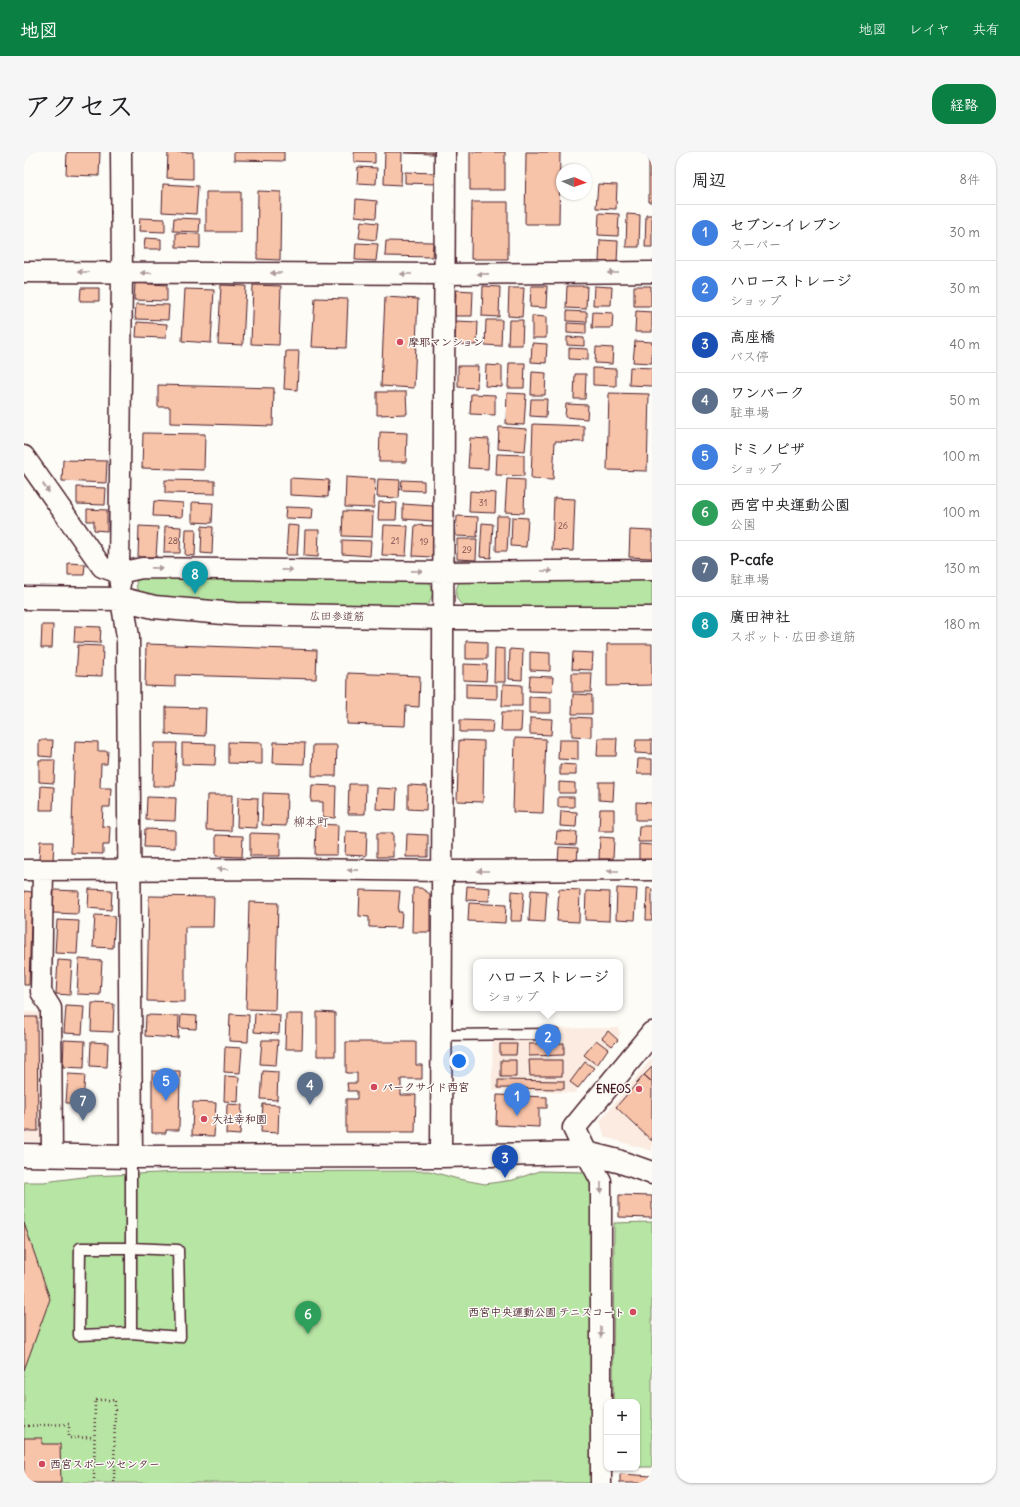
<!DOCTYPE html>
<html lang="ja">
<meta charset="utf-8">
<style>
body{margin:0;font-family:Delius,"Klee One",sans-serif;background:#f6f6f6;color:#202124}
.controls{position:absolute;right:12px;bottom:12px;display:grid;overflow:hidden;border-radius:8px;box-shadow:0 1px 3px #0004}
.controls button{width:36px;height:36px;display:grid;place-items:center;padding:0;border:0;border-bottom:1px solid #e0e0e0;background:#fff;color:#202124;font:20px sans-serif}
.compass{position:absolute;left:532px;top:12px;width:36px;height:36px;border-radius:50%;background:#fff;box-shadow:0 1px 3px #0004;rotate:93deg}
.you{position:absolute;left:435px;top:909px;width:14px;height:14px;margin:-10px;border:3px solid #fff;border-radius:50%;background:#1a73e8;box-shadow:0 0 0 6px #1a73e833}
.badge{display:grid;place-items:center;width:26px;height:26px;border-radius:50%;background:#0b8043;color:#fff;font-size:13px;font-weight:700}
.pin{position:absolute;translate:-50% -33px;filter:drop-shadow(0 1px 2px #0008)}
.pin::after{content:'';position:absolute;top:21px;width:14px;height:12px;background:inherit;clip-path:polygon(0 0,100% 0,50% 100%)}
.popup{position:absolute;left:449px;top:807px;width:150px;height:52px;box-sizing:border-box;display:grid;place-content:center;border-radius:8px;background:#fff;filter:drop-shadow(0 1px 3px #0005);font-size:13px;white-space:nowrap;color:#757577}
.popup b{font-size:15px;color:#202124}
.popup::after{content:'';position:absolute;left:50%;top:100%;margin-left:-8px;border:8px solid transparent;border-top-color:#fff}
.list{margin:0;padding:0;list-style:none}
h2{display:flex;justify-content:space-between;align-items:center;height:52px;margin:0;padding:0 16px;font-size:17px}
h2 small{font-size:13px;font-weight:400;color:#757577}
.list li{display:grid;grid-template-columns:26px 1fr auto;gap:12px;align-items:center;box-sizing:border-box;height:56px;padding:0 16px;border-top:1px solid #e0e0e0}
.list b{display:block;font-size:15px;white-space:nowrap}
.list p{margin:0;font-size:13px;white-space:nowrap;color:#757577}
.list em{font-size:13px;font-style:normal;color:#757577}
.map{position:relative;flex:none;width:628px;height:1331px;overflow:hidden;border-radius:16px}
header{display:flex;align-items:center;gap:24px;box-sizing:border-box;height:56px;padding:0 20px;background:#0b8043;color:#fff}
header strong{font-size:19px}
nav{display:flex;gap:22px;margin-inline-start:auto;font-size:14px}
.intro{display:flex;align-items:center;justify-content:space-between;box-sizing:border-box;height:96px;padding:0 24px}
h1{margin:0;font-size:28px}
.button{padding:10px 18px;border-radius:16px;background:#0b8043;color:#fff;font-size:14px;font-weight:700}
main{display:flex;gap:24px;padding:0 24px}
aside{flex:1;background:#fff;border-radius:16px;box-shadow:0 1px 3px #0004}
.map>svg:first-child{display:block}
.built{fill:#fbebe0}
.green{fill:#b7e5a4;stroke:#808268}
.building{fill:#f7c3a9;stroke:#4a1f2b}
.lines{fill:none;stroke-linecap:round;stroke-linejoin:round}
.lane-casing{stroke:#4a1f2b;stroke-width:13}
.street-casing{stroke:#4a1f2b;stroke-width:23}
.secondary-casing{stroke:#4a1f2b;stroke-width:25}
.path{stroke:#4a1f2b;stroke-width:2.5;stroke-dasharray:1 3;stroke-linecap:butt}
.lane{stroke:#fdfcf7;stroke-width:10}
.street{stroke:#fdfcf7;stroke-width:20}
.secondary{stroke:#fdfcf7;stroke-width:22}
.oneway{fill:#ac999b}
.poi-dot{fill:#d1495b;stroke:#fdfcf7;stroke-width:1.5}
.labels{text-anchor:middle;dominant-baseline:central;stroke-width:3;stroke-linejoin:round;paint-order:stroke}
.number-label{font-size:9px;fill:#75484a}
.poi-label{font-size:11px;font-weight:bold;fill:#4a1f2b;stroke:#fdfcf7;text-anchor:start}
.street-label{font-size:11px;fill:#4a1f2b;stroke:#fdfcf7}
.neighbourhood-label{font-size:12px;fill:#4a1f2b;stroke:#fdfcf7}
</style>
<header>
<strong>地図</strong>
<nav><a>地図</a><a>レイヤ</a><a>共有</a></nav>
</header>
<div class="intro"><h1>アクセス</h1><a class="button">経路</a></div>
<main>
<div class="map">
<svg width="628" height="1331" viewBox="0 0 628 1331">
<rect width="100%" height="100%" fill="#fdfcf7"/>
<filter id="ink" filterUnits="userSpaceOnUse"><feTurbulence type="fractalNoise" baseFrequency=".025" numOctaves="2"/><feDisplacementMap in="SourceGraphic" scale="8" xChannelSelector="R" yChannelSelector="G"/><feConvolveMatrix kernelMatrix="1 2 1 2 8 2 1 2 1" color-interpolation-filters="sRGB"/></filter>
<g filter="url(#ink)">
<path class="built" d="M0,860L19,861L18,990L0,989Z
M594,876L596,881L594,888L584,898L550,941L468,938L469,877Z
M628,906V999L581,985L576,969Z"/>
<path class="green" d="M114,425L403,427C412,436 410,452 397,456L214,453L116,442C112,438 111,430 114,425Z
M628,428V456L440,454C430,448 430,438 436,429Z
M405,1019L434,1027L461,1032L489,1028L515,1019L560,1020L569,1030V1331H0V1030H20L67,1024L156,1020Z
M628,1070V1315H613V1250H589L590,1071Z"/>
<path class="building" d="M43,0H76L75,24L42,23Z
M144,0H169V27L143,26Z
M210,0H260V9L210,8Z
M330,0H351V11L330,10Z
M361,0H378L377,33L360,32Z
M381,0H409V2L380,1Z
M446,0H481V38H446Z
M502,0H536L535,72H501Z
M625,0H628V50H625Z
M334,15L353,16L352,32L333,31Z
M381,20L411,21V32L381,31Z
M139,32L174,34L172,62L138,60Z
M574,32L593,33L592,57L572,56Z
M234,39L257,40L256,108L233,107Z
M182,40H217V80H182Z
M332,47L353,49L352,66L331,64Z
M448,50H484V107H447Z
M575,61L595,62L594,84L574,83Z
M603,62L616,63L615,95H602Z
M622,63H628V95H621Z
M116,66L141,67V80L115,79Z
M150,66L176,67L175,80L149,79Z
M337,69L354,71L352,88L335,86Z
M152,81L176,82V96L152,95Z
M121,86L137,87V97H120Z
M576,88L594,89L593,111L575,110Z
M362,89L409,90L408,105L361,104Z
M332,91L354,92L352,109L331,108Z
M111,131L143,133V149L110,148Z
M197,133L222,134L219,193L194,192Z
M229,133L257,134L255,193L227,192Z
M459,134L476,135L475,165L458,164Z
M507,134H523L522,156L506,155Z
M543,134H563L562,157L542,156Z
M570,134L588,135L587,153H569Z
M610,134H627V154H610Z
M57,136H75V149H56Z
M485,136H500L498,165L484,164Z
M161,137L190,138L187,191L158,189Z
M432,138L449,139L448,164H431Z
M361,145L394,147L390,236L357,234Z
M291,146L324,147L322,196L288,195Z
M112,152L145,153L144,168L111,167Z
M543,159L563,160V170L543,169Z
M612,159L628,160V180H611Z
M569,160L589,161L588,176H568Z
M508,164L522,165V186H508Z
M462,168H478L477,194L461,193Z
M485,168H499L498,193H484Z
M432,169L454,170L453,193L431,192Z
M113,170L143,172L142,186L112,185Z
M543,171L562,172V182L543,181Z
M543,185L560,186V194L543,193Z
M611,189L628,190V211L609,210Z
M508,191L523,192L522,211L507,210Z
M572,195L589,196L588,212L571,211Z
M545,196L564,197V208L545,207Z
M262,199H275L273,238L260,237Z
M485,211H501L500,236H484Z
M462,213L478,214V235L461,234Z
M434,214H454L453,236L434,235Z
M606,215L628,216V234L605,233Z
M569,216L592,217V234L569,233Z
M508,220L522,221L521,243H507Z
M551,222H562L561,247H550Z
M134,233L250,236L249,274L146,271V255H134Z
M353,240H382L383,262L353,263Z
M483,241L502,242L500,273L482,272Z
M585,241L625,242L623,319L583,318Z
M447,242L471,243V263L446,262Z
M507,247H523L522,265L506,264Z
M542,252L564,253L563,267L541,265Z
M509,272L560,274V290L531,289L529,328L507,327Z
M475,275L503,277L501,299L474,297Z
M356,280L383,281L382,310H355Z
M119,281L181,282L180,318L118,316Z
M446,286L465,287L464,317L444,316Z
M473,302L500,303V324L472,323Z
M39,308L83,309L82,331L38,329Z
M322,325L351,327L350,356L321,355Z
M266,326L305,328L304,345L266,343Z
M354,327L376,328L375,346L353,345Z
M483,327L501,328L500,361L481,360Z
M141,328L191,329V342L141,341Z
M378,328L400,329V339L377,338Z
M53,335L82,336L81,353L53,352Z
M446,339L472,341L471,361L445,360Z
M530,346L551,347L549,399L528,398Z
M130,349L159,351L158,365L129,364Z
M168,350L189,351L188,371L168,370Z
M355,350L373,351L372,368H354Z
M379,352L409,354V369L379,367Z
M262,355L289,356L288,367L261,366Z
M63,357L83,358V379L70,378V369H63Z
M319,359L349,360L348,385L318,384Z
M433,364L454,365L453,385L432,384Z
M473,364H485L483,399H472Z
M488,365L504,366L502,395L487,394Z
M458,371L469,372L467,406L456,405Z
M264,373L275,374L273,403H262Z
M360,373L384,374L382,404L358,403Z
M391,373L411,374L409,405L389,404Z
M115,374L134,375L132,405H114Z
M141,374L157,375L156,401H140Z
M178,374L189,375L188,402L177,401Z
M162,377H172L171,404L161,403Z
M281,378H295L294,405L280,404Z
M606,378L628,379V406L605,405Z
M433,387H453L452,408L433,407Z
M318,388L347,389L346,404L318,402Z
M44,411L61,412L60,423H44Z
M18,473H29L28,496H17Z
M51,474L77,475L76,491L50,490Z
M442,489L463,490V507H442Z
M122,492L293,498L292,527L151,523V535L121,534Z
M583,492H628V533L583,534Z
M54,493L79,494L78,524L52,523Z
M471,496L481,497V530H470Z
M486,497L499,498L498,528L485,527Z
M506,500L526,501V519L506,518Z
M549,500L569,501L568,518L548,517Z
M439,512L463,513L462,529L439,528Z
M324,521L396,524L395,555L382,554L381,574L323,572Z
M548,521H568L567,540H548Z
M506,524L529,525L528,540L505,539Z
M442,532L473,533V547L442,546Z
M479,532L498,533V554H478Z
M549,542L568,543V562H548Z
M505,545L527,546V561H505Z
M142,555L182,556L181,584L142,582Z
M478,560H498L497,579H477Z
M548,565L567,566V585L548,584Z
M506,566L528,567L527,583L506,582Z
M436,568L469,569L468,580H436Z
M491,586L522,587L519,661L489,660Z
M574,586H593L592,604H573Z
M15,588H29L28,605L15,604Z
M435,588L460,589L459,650L433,649Z
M535,588H554V608L534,607Z
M612,588H628V602L611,601Z
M51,589L74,590V599H84L83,612H77L76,636H87L86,655H79L78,674L86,675L85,693H79V702L47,701Z
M204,590L238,591V612L204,611Z
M250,590L281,591L280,612L249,611Z
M130,591H153L151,634H129Z
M158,591L192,592L191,613L158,612Z
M289,593H313L312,624H288Z
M614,607H628V622H613Z
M15,608H31L30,631L15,630Z
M536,612L552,613V623H536Z
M535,630L551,631V641H535Z
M575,630H590L589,649L575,648Z
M325,632H342L341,662H324Z
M288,633L312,634L311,666L299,665V650H287Z
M384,633L403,634L402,658L384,657Z
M17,634L30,635L29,658H16Z
M353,636L373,637L372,658L352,657Z
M239,641L263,642L262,674L238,673Z
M183,643H208L207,679L182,678Z
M123,645L152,646L151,669L122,668Z
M214,645L234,646L233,676L213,675Z
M534,645H550V655H534Z
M612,650L628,651V668H612Z
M576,657H590V679H575Z
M537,659L553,660L552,675L536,674Z
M292,672L314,673L313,703H291Z
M615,674H628V690H614Z
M121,677L151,678V696L120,695Z
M322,679L343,680L342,704L321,703Z
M533,679L553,680L552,693L532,692Z
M226,681L256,682V704H226Z
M353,681H369V705H353Z
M383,682L404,683V705H382Z
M192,683L219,684L218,705L192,704Z
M576,685L590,686L589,707H575Z
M16,689H30L29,709L15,708Z
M615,692L628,693V709L615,708Z
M535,695L554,696L553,710H534Z
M443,734L466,736L465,749L442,748Z
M389,736H397L406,742V780H388Z
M593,736L613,737L611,768L592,767Z
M623,736L628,737V768H622Z
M65,737L88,738L87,758L64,756Z
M535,737L556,738L555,770L533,769Z
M30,738L55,739L54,762L29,761Z
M336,738L376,739L374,760H378L377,776L345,775V765L335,764Z
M507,738L523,739L521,770L505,769Z
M0,739L8,740L5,833H0Z
M488,739L500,740L498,769H487Z
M562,739L586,740L585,769L561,768Z
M125,744L190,745L189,775H161V850L123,849Z
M225,750L254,751L251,858L222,857Z
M445,751L482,753L481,771L444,769Z
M71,763L91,764L89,796L69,795Z
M33,768L55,769L53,802L31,801Z
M55,807L78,809L76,843L53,842Z
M34,808L48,809L46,843L32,842Z
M68,851L90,852L89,880L67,879Z
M42,854L60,855L58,882L40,881Z
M293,860L311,861V904H293Z
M231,861L256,863L255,882L230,880Z
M206,862L225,863L224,890L205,889Z
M262,862H279L278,897H261Z
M122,863L155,864L154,886L121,884Z
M157,863L173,864L172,877L156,876Z
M0,865H13L14,979H0Z
M584,879L594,888L588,894L578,886Z
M40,888L61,889L60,916L39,915Z
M238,888H254L252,913L236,912Z
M572,888L584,897L573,913L560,903Z
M67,890L84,891L83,915L66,914Z
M322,890H392V913H398V927H377V943H392L391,980H322V947H333V939H324L323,931H333V921H322Z
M540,891V903L505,904V892Z
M476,892H493L492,903H476Z
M201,895L218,896L216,921L200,920Z
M477,908H492V925H477Z
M505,908H538V924H506Z
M561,910L570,916L554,936L546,930Z
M628,915V930L620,923Z
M128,919H156L155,978H142V981H128Z
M239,919L254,920L253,948L237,947Z
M44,922L61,923L59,951H42Z
M620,923L628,930V989L592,955Z
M201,924L215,925L214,950L200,949Z
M474,928L540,929V937L474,936Z
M473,943L523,945V956H515V975L472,973Z
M169,950L192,951L190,984L168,983Z
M203,952L218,953L216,983L202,982Z
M239,952L255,953L254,981L237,980Z
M595,1043L628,1044V1066L595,1065Z
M0,1071L26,1147L0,1218Z
M0,1286H18V1292H36L37,1331H0Z
M596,1322L628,1324V1331H596Z"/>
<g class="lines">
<defs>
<path id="lane" d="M418,883L530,882
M107,1005V1181
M56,1096H107L154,1098L156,1185L107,1181L55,1183Z"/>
<path id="street" d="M0,120L421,122L628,120
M0,304L78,415L95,421L118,416L420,420L628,418
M96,433L95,421L98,121L97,0
M0,718L275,717L419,719L628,718
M19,718L17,840L27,856L28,1004
M562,1001L577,1029V1331
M417,1004L421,0"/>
<path id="secondary" d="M0,446L98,447L130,455L211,462L419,466H628
M98,447L104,485L107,1005
M562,1001L550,976L628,881
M0,1003L107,1005L417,1004L562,1001L594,1009L628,1021"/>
</defs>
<use href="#lane" class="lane-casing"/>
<use href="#street" class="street-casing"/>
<use href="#secondary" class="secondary-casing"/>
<path class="path" d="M0,1274L45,1272V1286L70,1285
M70,1331L71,1248H91L90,1331"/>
<use href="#lane" class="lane"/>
<use href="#street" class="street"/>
<use href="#secondary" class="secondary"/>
</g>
<defs><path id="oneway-solid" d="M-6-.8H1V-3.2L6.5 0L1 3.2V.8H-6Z"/></defs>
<g class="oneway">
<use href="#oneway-solid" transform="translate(59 120) rotate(-180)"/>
<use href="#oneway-solid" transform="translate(122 121) rotate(-180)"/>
<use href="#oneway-solid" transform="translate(252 121) rotate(-180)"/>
<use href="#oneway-solid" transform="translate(589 121) rotate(180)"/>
<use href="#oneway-solid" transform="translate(382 122) rotate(-180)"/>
<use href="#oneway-solid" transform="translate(459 122) rotate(179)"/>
<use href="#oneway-solid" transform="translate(22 336) rotate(55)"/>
<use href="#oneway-solid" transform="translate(133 416) rotate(1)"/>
<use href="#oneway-solid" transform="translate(263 418) rotate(1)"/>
<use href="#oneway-solid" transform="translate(393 419) rotate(1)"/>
<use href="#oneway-solid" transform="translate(523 419)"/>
<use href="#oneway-solid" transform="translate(199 717) rotate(180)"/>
<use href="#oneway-solid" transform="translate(329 718) rotate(-179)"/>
<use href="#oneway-solid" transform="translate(459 719) rotate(180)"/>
<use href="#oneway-solid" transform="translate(589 719) rotate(180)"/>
<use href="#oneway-solid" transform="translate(577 1036) rotate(90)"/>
<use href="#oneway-solid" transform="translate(577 1180) rotate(90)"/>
</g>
</g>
<g class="poi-dot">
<circle cx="376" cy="190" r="4"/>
<circle cx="350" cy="935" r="4"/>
<circle cx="615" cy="937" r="4"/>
<circle cx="180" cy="967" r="4"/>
<circle cx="609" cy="1160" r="4"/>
<circle cx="18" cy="1312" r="4"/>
</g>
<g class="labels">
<g class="number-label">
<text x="459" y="350">31</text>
<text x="539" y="373">26</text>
<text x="149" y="388">28</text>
<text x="371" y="388">21</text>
<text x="400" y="389">19</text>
<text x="443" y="397">29</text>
</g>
<g class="poi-label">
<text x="384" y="190">摩耶マンション</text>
<text x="358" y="935">パークサイド西宮</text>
<text x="607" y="937" text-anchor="end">ENEOS</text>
<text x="188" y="967">大社幸和園</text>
<text x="601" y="1160" text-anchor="end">西宮中央運動公園 テニスコート</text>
<text x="26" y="1312">西宮スポーツセンター</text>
</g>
<g class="street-label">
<text transform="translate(313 464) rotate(1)">広田参道筋</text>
</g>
<g class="neighbourhood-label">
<text x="287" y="669">柳本町</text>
</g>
</g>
</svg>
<div class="controls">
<button>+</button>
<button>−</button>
</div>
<svg class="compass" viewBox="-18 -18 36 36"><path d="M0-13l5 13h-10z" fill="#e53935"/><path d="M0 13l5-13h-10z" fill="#757577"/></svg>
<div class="you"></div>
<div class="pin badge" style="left:493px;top:964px;background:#3f7fe0">1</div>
<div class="pin badge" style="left:524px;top:905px;background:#3f7fe0">2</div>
<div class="popup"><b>ハローストレージ</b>ショップ</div>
<div class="pin badge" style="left:481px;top:1026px;background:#1a4fb4">3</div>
<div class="pin badge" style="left:286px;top:953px;background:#5c6f8a">4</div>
<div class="pin badge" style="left:142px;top:949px;background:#3f7fe0">5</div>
<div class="pin badge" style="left:284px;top:1182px;background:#2e9e5b">6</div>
<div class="pin badge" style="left:59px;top:969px;background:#5c6f8a">7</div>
<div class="pin badge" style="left:171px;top:442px;background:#0f9aa8">8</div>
</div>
<aside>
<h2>周辺<small>8件</small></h2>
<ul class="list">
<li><span class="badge" style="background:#3f7fe0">1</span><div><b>セブン-イレブン</b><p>スーパー</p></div><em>30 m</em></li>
<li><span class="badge" style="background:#3f7fe0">2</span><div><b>ハローストレージ</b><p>ショップ</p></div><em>30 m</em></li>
<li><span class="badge" style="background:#1a4fb4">3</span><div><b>高座橋</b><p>バス停</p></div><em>40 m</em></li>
<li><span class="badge" style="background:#5c6f8a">4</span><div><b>ワンパーク</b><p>駐車場</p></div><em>50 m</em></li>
<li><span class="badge" style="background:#3f7fe0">5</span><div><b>ドミノピザ</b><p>ショップ</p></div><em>100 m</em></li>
<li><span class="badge" style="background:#2e9e5b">6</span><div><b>西宮中央運動公園</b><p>公園</p></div><em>100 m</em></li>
<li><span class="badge" style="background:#5c6f8a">7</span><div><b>P-cafe</b><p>駐車場</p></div><em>130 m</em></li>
<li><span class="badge" style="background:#0f9aa8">8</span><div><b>廣田神社</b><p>スポット · 広田参道筋</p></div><em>180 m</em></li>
</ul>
</aside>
</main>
